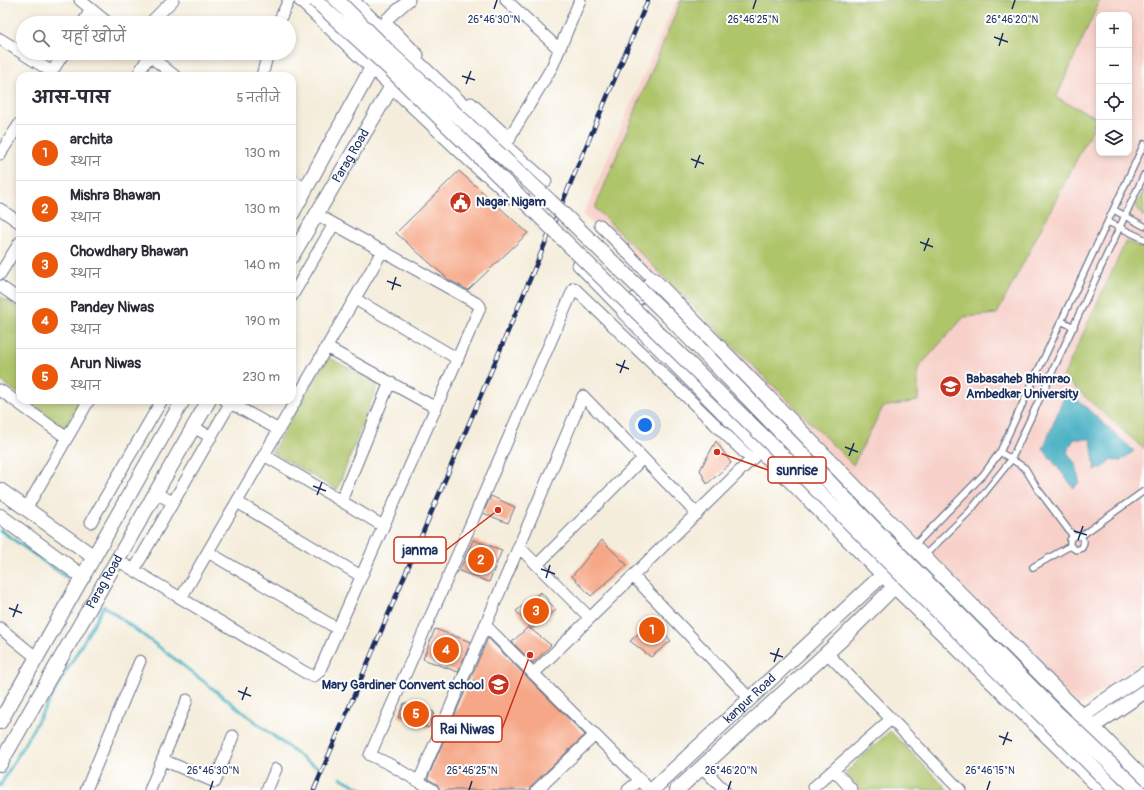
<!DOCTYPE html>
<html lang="hi">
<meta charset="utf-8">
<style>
body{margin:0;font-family:Pangolin,"Playpen Sans Deva",sans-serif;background:#f2f2f3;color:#2b2b33}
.controls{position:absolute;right:12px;top:12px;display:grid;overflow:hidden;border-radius:8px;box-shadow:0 2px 6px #0003}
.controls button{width:36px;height:36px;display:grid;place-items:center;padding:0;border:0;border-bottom:1px solid #e1e1e2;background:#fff;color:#2b2b33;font:20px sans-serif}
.you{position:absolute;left:645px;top:425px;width:14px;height:14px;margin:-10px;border:3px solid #fff;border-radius:50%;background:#1a73e8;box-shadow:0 0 0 6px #1a73e833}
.badge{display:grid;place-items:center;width:26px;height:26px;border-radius:50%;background:#ea580c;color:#fff;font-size:13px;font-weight:700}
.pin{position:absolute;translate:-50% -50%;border:2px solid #fff;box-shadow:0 1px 4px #0006}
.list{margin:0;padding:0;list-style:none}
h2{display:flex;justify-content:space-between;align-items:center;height:52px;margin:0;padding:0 16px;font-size:17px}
h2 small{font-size:13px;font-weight:400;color:#7c7c81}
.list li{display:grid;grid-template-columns:26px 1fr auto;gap:12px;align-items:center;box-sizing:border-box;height:56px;padding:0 16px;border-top:1px solid #e1e1e2}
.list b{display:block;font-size:15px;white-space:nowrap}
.list p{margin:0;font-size:13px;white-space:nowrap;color:#7c7c81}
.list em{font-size:13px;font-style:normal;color:#7c7c81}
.icon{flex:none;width:22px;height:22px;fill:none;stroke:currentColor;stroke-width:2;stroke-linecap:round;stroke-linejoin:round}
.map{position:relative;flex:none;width:1144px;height:790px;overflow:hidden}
.search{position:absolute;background:#fff;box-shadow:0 2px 6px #0003;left:16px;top:16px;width:280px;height:44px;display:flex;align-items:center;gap:10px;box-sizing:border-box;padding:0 14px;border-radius:22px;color:#7c7c81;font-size:15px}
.panel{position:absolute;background:#fff;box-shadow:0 2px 6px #0003;left:16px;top:72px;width:280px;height:332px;border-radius:12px}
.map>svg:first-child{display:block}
.built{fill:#f7d1c9;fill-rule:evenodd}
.green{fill:#afc56a;stroke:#657a64}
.water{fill:#42aec1;stroke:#2e6e90}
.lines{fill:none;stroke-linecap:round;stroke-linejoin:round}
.stream{stroke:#42aec1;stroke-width:3}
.building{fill:#f6a787}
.service-casing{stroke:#67728a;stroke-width:8}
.minor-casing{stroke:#67728a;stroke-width:13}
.tertiary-casing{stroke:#67728a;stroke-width:16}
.service{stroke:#fff;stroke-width:5.5}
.minor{stroke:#fff;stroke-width:11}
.tertiary{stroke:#fff;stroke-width:14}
.rail-casing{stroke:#1b2f5e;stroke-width:4.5}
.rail{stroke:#fff;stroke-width:3;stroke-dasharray:9;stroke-linecap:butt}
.tertiary-bridge-casing{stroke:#67728a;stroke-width:16;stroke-linecap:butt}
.tertiary-bridge{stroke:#fff;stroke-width:14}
.ticks{fill:none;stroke:#1b2f5e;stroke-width:1.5}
.labels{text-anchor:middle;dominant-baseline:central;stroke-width:4;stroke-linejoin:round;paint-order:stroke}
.street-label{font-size:13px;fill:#1b2f5e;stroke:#fff}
.poi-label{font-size:13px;font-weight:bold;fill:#1b2f5e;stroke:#fff;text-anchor:start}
.ticks-label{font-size:10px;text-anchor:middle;fill:#1b2f5e;stroke:#fff;stroke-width:4;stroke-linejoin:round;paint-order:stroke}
.leader{fill:none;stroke:#c8321e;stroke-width:1.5}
.callout-dot{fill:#c8321e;stroke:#fff;stroke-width:1.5}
.callout{fill:#fff;stroke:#c8321e;stroke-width:1.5}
.callout-label{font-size:14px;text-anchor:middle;font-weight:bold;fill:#1b2f5e}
</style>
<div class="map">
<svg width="1144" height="790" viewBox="0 0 1144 790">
<rect width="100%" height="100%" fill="#fff"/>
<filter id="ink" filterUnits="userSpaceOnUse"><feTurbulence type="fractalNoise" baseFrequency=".025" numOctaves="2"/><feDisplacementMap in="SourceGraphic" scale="8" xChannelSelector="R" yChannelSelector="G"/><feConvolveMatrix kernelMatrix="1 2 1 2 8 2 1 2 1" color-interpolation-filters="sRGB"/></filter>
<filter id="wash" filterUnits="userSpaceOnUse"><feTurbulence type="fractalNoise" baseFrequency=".012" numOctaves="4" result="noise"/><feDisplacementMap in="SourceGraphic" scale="16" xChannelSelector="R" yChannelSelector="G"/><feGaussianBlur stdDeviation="0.9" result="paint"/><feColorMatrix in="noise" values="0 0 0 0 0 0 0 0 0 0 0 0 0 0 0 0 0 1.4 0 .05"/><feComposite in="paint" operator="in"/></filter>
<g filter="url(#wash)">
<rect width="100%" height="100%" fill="#f5eddb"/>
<path class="built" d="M676,0H1144V661L1078,706L934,557L583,215ZM1099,15H1129V153H1099Z"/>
<path class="green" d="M681,0H1100L1056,98L1098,118L997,314L964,317L918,368V401L883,407L853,465L595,208Z
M1144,190V217L1136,206Z
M1126,241L1144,249V449L1063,377Z
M0,296L20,309V395L0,380Z
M328,357L378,384L337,490L272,452Z
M27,400H81L65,428Z
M890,731L948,790H861L845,773Z"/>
<path class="water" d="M1067,390L1134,451L1120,461L1111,459L1103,468L1095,470L1091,439H1074L1067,452L1076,465L1079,482L1074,488L1043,449Z"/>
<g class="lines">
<path class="stream" d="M0,530L66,577
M341,778L364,790
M0,786L104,606L167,653L306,761L318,767"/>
</g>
<g id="blocks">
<path class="building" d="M459,171L528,233L468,290L449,280L396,233Z
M716,441L731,463L707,484L700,470Z
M491,496L515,507L508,523L483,513Z
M473,540L502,550L489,582L459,571Z
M602,540L627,565L591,596L572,576Z
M541,592L556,610L531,629L516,611Z
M654,620L671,641L651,657L630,641Z
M528,627L551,645L533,663L512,642Z
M435,629L471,642L458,672L423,659Z
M488,638L585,735L532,785L530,790H440L437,784L428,779V777Z
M404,703L434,712L429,728L398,717Z"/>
</g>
</g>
<g filter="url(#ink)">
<use href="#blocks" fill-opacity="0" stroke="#67728a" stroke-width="1"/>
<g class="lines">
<defs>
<path id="service" d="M1114,210L1144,226
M1108,222L1144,239
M1061,321L1074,327
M1000,452L1025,468L1037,488L1073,536
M1073,536H1081L1084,542L1082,548L1076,550L1070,546V540Z
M1081,536L1144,491
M914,546L983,475L1000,452L1144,144
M924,556L970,511L1011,460L1144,175
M1033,567L1070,546"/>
<path id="minor" d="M80,0L108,23
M409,0L387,19V23L418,55
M506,0L559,49
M83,23L91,9
M150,23L173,0
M278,23L289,0
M0,39L52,72
M146,53L175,76
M49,76L64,53
M137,76L149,56
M262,76L268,53
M471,103L510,139
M0,154L20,123
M483,172L514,200
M292,179L305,190
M546,181L505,145L552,67L580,0
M0,209L20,223
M600,225L654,280
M578,265L624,312
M0,274L20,242
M0,286L20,300
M292,296L334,224
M355,299L458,359
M326,347L436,408
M0,390L67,438
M225,400L279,430
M193,427L211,437
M264,455L383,526
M155,493L173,502
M341,501L390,382
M237,502L361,576
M26,509L89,400
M91,522L162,400
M519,547L590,618
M208,552L338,629
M117,560L306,673L314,676L319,672L479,310L480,306L476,303L316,214
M537,565L643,458
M134,570L232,400
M633,576L750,699
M181,598L383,250
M485,625L650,790
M0,628L37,658
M827,653L960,790
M534,673L756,455
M163,760L215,782L233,736
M702,767L724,790
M834,770L852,790
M419,781L583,396L697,514
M814,787L891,719
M86,790L140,661
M150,790L187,700
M267,790L276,769
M433,790L389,764L370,755L574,288L751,459
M537,790L595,735
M628,790L640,780"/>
<g id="tertiary">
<path d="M301,0L483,172H486L504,151L505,145L351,0"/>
<path d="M292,214L376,60"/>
<path id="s1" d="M292,256L392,86L397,80"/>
<path d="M0,490L94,557"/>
<path d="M0,516L83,577"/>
<path d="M1075,721L1144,674"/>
<path d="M0,722L183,400"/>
<path d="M1086,731L1144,692"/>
<path id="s2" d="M0,764L209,400"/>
<path id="s3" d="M652,790L890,568"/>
<path d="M677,790L841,640L901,580"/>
<path d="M1102,790L894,586L624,312L654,280L907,540L1093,727L1144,779"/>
</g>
</defs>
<use href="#service" class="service-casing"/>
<use href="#minor" class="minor-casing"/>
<use href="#tertiary" class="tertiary-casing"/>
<use href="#service" class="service"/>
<use href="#minor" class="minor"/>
<use href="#tertiary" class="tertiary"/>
<defs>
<path id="rail" d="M314,790L648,0"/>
</defs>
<use href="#rail" class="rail-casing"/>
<use href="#rail" class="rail"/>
<defs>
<path id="tertiary-bridge" d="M315,0L387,66L769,442L1116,790
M337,0L391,54L550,201L669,317L905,560L1054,710L1138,790"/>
</defs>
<use href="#tertiary-bridge" class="tertiary-bridge-casing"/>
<use href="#tertiary-bridge" class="tertiary-bridge"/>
</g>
</g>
<path class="ticks" d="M494,9L497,0M753,9L756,0M1012,9L1015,0M994,37L1008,42M999,46L1003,33M462,76L475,80M466,84L471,71M691,159L704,164M695,168L700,155M920,242L933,247M924,251L929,238M387,281L401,286M392,290L396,277M616,364L629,369M620,373L625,360M845,447L858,452M849,456L854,443M313,486L326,491M317,495L322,482M1074,531L1087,535M1078,540L1083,526M541,569L555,574M546,578L550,565M9,608L22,613M13,617L18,604M770,653L783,657M774,662L779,648M238,691L251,696M242,700L247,687M999,736L1012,741M1003,745L1008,732M210,790L213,781M469,790L472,781M728,790L731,781M987,790L990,781"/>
<defs>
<symbol id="civic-disc" viewBox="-11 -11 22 22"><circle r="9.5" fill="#c8321e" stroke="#fff"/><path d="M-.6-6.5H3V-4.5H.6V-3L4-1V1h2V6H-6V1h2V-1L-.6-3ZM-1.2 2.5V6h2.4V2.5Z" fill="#fff"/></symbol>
<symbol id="university-disc" viewBox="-11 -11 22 22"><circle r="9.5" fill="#c8321e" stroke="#fff"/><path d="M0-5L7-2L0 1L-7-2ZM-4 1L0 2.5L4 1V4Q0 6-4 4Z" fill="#fff"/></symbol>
<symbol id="school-disc" viewBox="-11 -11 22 22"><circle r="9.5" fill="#c8321e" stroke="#fff"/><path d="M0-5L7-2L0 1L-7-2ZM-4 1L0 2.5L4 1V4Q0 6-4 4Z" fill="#fff"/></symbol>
</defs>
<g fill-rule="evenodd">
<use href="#civic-disc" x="448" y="190" width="25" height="25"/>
<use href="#university-disc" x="938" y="374" width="25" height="25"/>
<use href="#school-disc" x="486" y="672" width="25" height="25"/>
</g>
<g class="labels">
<g class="street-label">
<text stroke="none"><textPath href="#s1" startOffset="116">Parag Road</textPath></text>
<text stroke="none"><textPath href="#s2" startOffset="210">Parag Road</textPath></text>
<text stroke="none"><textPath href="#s3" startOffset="134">kanpur Road</textPath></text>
</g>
<g class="poi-label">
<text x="476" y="202">Nagar Nigam</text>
<text x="966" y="379">Babasaheb Bhimrao<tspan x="966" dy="15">Ambedkar University</tspan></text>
<text x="484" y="685" text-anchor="end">Mary Gardiner Convent school</text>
</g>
</g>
<g class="ticks-label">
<text x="494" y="23">26°46'30"N</text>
<text x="753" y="23">26°46'25"N</text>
<text x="1012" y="23">26°46'20"N</text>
<text x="213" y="774">26°46'30"N</text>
<text x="472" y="774">26°46'25"N</text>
<text x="731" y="774">26°46'20"N</text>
<text x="990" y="774">26°46'15"N</text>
</g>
<path class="leader" d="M717 452L768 470M498 510L446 550M530 655L502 729"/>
<g class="callout-dot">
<circle cx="717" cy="452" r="4"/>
<circle cx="498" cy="510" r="4"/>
<circle cx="530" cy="655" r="4"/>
</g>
<g class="callout">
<rect x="768" y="457" width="58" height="26" rx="4"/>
<rect x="394" y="537" width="52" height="26" rx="4"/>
<rect x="432" y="716" width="70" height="26" rx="4"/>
</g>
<g class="callout-label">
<text x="797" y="475">sunrise</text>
<text x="420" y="555">janma</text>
<text x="467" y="734">Rai Niwas</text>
</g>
</svg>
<div class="controls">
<button>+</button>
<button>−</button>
<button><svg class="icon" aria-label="locate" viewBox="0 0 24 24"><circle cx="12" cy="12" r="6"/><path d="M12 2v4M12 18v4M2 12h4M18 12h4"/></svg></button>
<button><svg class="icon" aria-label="layers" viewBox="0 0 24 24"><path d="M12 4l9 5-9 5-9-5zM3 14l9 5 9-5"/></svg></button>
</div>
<div class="you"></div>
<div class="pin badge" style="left:652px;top:630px">1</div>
<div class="pin badge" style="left:481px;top:560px">2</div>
<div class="pin badge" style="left:536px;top:611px">3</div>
<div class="pin badge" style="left:446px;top:650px">4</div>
<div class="pin badge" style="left:416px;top:714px">5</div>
<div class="search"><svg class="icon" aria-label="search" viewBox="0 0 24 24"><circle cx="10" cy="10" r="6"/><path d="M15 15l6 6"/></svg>यहाँ खोजें</div>
<section class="panel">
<h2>आस-पास<small>5 नतीजे</small></h2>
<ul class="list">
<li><span class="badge">1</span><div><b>archita</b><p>स्थान</p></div><em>130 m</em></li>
<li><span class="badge">2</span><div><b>Mishra Bhawan</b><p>स्थान</p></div><em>130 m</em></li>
<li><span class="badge">3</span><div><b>Chowdhary Bhawan</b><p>स्थान</p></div><em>140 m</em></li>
<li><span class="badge">4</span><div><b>Pandey Niwas</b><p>स्थान</p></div><em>190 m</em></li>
<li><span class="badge">5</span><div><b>Arun Niwas</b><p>स्थान</p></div><em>230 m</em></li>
</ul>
</section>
</div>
